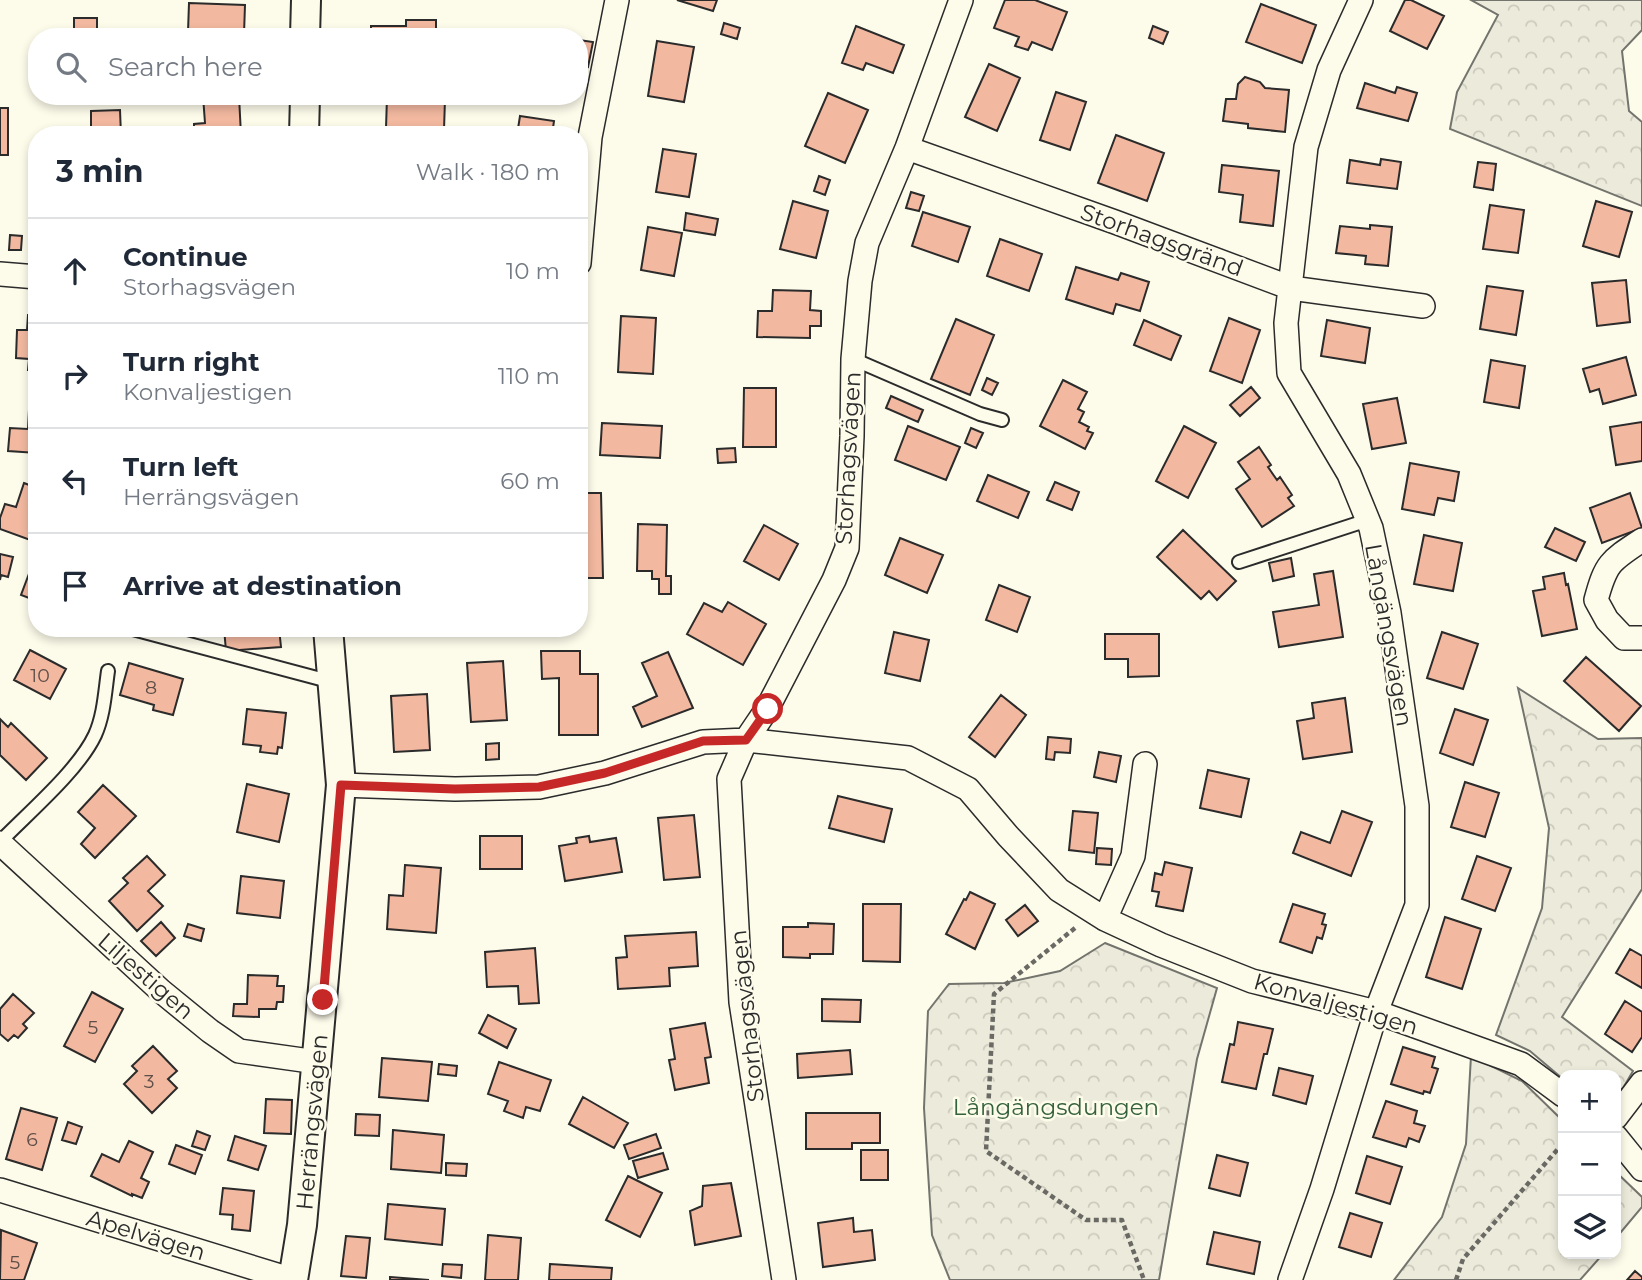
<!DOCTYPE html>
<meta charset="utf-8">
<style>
body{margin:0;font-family:Montserrat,sans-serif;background:#f6f6f7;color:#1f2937}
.controls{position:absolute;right:21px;bottom:21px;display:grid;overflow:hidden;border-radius:14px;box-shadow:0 4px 10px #0003}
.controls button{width:63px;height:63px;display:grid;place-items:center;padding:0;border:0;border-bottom:2px solid #e0e1e3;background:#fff;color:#1f2937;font:35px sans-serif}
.stop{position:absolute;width:21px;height:21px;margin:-16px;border:5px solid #c62828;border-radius:50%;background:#fff}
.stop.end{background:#c62828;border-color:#fff;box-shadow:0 2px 7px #0008}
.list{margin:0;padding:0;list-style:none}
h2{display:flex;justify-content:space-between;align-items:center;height:91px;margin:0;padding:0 28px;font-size:30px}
h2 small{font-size:23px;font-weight:400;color:#747a83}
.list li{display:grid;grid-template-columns:46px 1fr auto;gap:21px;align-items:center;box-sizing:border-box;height:105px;padding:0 28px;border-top:2px solid #e0e1e3}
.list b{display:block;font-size:26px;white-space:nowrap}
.list p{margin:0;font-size:23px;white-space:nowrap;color:#747a83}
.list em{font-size:23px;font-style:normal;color:#747a83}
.icon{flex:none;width:38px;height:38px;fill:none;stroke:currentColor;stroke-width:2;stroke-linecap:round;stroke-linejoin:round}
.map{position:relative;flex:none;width:1642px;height:1280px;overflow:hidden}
.search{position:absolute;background:#fff;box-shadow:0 4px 10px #0003;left:28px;top:28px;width:560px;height:77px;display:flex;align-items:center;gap:18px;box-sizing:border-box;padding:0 24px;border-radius:28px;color:#747a83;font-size:26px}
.panel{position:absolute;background:#fff;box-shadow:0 4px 10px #0003;left:28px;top:126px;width:560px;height:511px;border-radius:28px}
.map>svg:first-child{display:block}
.forest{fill:url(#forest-crowns);stroke:#74746e;stroke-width:2}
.building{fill:#f2b8a0;stroke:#2b2b2b;stroke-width:2}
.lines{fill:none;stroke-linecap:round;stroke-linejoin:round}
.service-casing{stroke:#2b2b2b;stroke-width:16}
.minor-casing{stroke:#2b2b2b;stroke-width:26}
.tertiary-casing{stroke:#2b2b2b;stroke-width:32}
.path{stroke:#6a6964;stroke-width:4.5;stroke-dasharray:5 3.5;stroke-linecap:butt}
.service{stroke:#fdfbea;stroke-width:12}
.minor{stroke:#fdfbea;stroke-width:23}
.tertiary{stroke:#fdfbea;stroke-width:28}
.route{stroke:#c62828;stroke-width:9}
.labels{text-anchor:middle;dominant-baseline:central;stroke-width:5;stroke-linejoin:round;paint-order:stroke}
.number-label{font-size:19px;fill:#5d4e48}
.street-label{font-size:23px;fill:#2b2b2b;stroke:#fdfbea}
.park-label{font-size:23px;fill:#34623c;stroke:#fdfbea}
</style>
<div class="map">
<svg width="1642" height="1280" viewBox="0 0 1642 1280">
<defs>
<pattern id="forest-crowns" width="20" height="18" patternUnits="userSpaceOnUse" patternTransform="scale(1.75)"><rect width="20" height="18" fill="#ecebdb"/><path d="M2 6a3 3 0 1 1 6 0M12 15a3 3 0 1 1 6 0" fill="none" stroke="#cbcabc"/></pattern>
</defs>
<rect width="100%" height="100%" fill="#fdfbea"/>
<path class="forest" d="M1471,0H1642V30L1622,51L1629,111L1642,122V206L1450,129L1457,92L1498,15Z
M1518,688L1598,739L1642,738V889L1562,1017L1633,1071L1623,1088L1616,1092V1075H1563V1079L1530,1051L1496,1035L1542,908L1549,828Z
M1105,943L1217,988L1197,1059L1159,1280H950L932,1235L924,1108L928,1011L949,984L1004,983L1060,971Z
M1471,1056L1522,1081L1563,1121V1254H1603L1580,1280H1394L1442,1217L1466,1144Z
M1616,1172L1642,1197V1207L1616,1238Z"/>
<path class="building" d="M677,0H717L713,11Z
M1005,0H1035L1067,12L1052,50L1032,42L1028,50L1015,46L1019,37L994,28Z
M1405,0H1411L1444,16L1427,49L1390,31Z
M189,3L245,5L244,34L188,32Z
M1261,4L1316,25L1302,63L1246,42Z
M74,18H97V37H74Z
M406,20H436V37H371V26H406Z
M724,23L740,28L737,39L721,34Z
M856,26L904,45L893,73L866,63L863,70L842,63Z
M1153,26L1168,32L1163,44L1149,38Z
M579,40L593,42L588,67L579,65Z
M657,41L694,47L684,102L648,96Z
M989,64L1020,78L997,131L965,117Z
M1245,77L1260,82L1265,88L1289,90L1285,132L1248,128V124L1223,121L1226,99H1236L1238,84Z
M1365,83L1395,93L1397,87L1417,93L1408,121L1357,108Z
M1056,92L1086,102L1070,150L1040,140Z
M828,93L868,110L845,163L805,146Z
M203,96H239L241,135H194V124L205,123Z
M387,97L445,99L444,130L386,128Z
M0,108H8V155H0Z
M120,110L121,135H91V111Z
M520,116L554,121L552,135H517Z
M1116,135L1164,153L1147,201L1098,183Z
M663,149L696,154L689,197L656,192Z
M1381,159L1401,162L1397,189L1347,183L1350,160L1380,165Z
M1478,162L1496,164L1493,190L1474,187Z
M1222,165L1279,171L1273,226L1240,222L1243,195L1219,192Z
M819,176L830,180L825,195L814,191Z
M911,192L924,196L919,211L906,208Z
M793,201L828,211L816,258L780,249Z
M1596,201L1632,212L1619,257L1583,246Z
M1490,205L1524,210L1518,253L1483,249Z
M923,212L970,227L958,262L912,246Z
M686,213L718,219L715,235L684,230Z
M1370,225L1392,227L1388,266L1365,264L1366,256L1336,253L1340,226L1370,229Z
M648,227L682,233L674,276L641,270Z
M10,235L22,236L21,250H9Z
M1000,239L1042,254L1029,291L987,276Z
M1076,267L1118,280L1121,273L1149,282L1140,311L1116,304L1113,314L1066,299Z
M1626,280L1630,322L1597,326L1592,283Z
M1487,286L1523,291L1516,335L1480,329Z
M773,290L811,291L810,310L821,311V326H810V338L757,337L758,311H772Z
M28,315H37V370H28L29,359L16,358L17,330H27Z
M621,316L656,318L653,374L618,372Z
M1229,318L1260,330L1242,383L1210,371Z
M956,319L994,335L970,395L931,379Z
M1144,320L1181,336L1171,360L1134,345Z
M1327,320L1370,328L1365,363L1321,356Z
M1626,357L1636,395L1603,404L1599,389L1590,392L1583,369Z
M1491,360L1525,366L1519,408L1484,402Z
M987,378L998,383L992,395L982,390Z
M1063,380L1087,392L1078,409L1084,412L1079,422L1089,427L1087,431L1093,433L1085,449L1040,426Z
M1251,387L1260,398L1240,416L1230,405Z
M744,388H776V447H743Z
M891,396L923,410L918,422L886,408Z
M1397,398L1406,443L1372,449L1363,404Z
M29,410L37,411V453L8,451L10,428L28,429Z
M579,416H586L584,436L579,435Z
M1642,422V461L1616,465L1610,427Z
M602,423L662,426L660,458L600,455Z
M908,426L960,447L946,480L895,460Z
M1184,426L1216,443L1188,498L1156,481Z
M971,428L983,433L976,448L965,443Z
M1259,447L1271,465L1268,467L1277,480L1280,477L1292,495L1288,498L1294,506L1262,527L1236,489L1250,479L1238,462Z
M735,448L736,462L718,463L717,449Z
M1410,463L1459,472L1454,501L1438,498L1434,515L1402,509Z
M988,475L1029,492L1018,518L977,501Z
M1055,482L1079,492L1072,510L1047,500Z
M24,483L37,488V531L33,541L0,529V518L5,504L16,507Z
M579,493H601L603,578H579Z
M1630,493L1642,528L1602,543L1590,508Z
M638,524L667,525L666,576H671V594H659V579H652V571H637Z
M764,525L798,544L779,580L744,561Z
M1555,528L1585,542L1576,561L1545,547Z
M1183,530L1236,581L1217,600L1209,591L1201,599L1157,557Z
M1424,535L1462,543L1453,591L1414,584Z
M900,538L943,555L927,593L885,575Z
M0,554L13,557L8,577L1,575L0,580Z
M1291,558L1294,576L1273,581L1269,563Z
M30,571L37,574V601L21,595Z
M1333,571L1343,637L1279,647L1273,612L1319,605L1314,574Z
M1564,573L1566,585L1568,584L1577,629L1542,636L1533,591L1545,589L1543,577Z
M999,585L1030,597L1017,632L986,620Z
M728,602L766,624L743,665L687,634L704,603L722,612Z
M224,628H279L281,647L226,651Z
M894,632L929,640L920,681L885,673Z
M1442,632L1478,644L1463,689L1427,678Z
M1105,634H1159V676L1128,677V659H1105Z
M30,650L66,669L50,699L14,680Z
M541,651H580V674H598V735H559V678L542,679Z
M668,652L693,708L642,727L633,707L657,696L642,663Z
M1586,657L1641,706L1619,731L1564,681Z
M503,661L507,720L471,722L467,663Z
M129,663L183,679L173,715L153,710L154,705L120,695Z
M427,694L430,750L394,752L391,696Z
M1001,695L1026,715L995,757L969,737Z
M1345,698L1352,752L1303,759L1297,721L1314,718L1312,703Z
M247,709L286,713L282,748L278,747L277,754L260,752L261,746L243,744Z
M1455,709L1488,720L1473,765L1440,753Z
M0,719L8,727L11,723L47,758L26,780L0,755Z
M1048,737L1071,739L1070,753L1055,752L1054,760L1046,759Z
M499,743V759L486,760V744Z
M1099,752L1121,756L1116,782L1094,777Z
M1208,770L1249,779L1241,817L1200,808Z
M1465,782L1499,793L1485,837L1451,827Z
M247,784L289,794L279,842L237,832Z
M103,785L136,816L95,858L81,844L95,828L78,812Z
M838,796L892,809L884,842L829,828Z
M1073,811L1098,813L1094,853L1069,850Z
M1342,811L1372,822L1351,876L1293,853L1301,832L1330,843Z
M694,815L700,877L664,880L658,818Z
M480,836H522V869H480Z
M589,836L590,842L616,838L622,872L565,881L559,846L577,843L576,838Z
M1097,848L1112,849L1111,865L1096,864Z
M147,856L165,875L148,891L163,906L137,931L109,901L128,883L123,878Z
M1477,856L1511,868L1495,911L1462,899Z
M1165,862L1192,868L1183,911L1156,906L1159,892L1152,891L1155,873L1162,875Z
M405,865L441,868L436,933L387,929L389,895L403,896Z
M241,876L284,881L280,918L237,913Z
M970,892L995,904L975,949L946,934L964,899L966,900Z
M863,904H901L900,962L863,961Z
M1293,904L1325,914L1322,924L1326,925L1322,939L1317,937L1312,953L1280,942Z
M1025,905L1038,921L1018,936L1006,920Z
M1445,917L1481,929L1462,989L1426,977Z
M161,922L175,938L156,956L141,941Z
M808,923L834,924L833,954H810V958L783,957V927H808Z
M188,924L204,929L201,941L184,936Z
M696,932L698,966L669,968L670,986L618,989L616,958L627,957L625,936Z
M535,948L539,1003L519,1004L518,986L487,987L485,952Z
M1630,949L1642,956V988L1616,973Z
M248,975L278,976L277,986H284L283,1002H277L276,1009H259V1017L233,1016L234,1004H247Z
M92,992L123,1009L95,1062L64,1046Z
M13,994L34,1013L23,1024L27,1028L18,1038L14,1035L8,1041L0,1034V1009Z
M822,999L861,1000L860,1022L822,1021Z
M1625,1001L1642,1012V1037L1632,1052L1605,1034Z
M488,1015L516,1029L507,1048L479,1033Z
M1238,1022L1273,1029L1267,1054H1264L1256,1089L1222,1082L1230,1044L1234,1045Z
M705,1023L711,1057L705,1058L709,1083L675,1090L669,1060L675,1059L670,1029Z
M153,1046L177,1071L168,1079L177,1088L152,1113L124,1084L137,1071L132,1066Z
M1403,1047L1435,1057L1432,1067L1438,1069L1430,1093L1424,1091L1423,1094L1391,1084Z
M850,1050L852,1074L798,1078L797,1054Z
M382,1058L432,1062L428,1101L379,1097Z
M499,1062L551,1080L540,1111L526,1107L523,1118L504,1111L508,1101L488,1094Z
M439,1064L457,1066L456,1076L438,1074Z
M1279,1068L1313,1076L1306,1104L1273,1095Z
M583,1097L628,1123L614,1148L569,1124Z
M266,1099L292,1100L291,1134L264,1133Z
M1386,1101L1417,1111L1414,1123L1425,1126L1419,1142L1409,1138L1406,1147L1373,1137Z
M21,1108L57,1118L42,1170L6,1159Z
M806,1113H880V1143H852V1149H806Z
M356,1114L380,1115L379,1136L355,1135Z
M68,1122L82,1127L76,1144L62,1140Z
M393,1130L444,1135L441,1173L391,1169Z
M197,1131L210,1136L205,1150L192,1146Z
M656,1134L661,1148L629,1159L624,1145Z
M235,1136L266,1146L258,1170L228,1160Z
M129,1141L153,1152L141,1178L149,1182L142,1198L132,1194V1196L91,1176L102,1154L119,1162Z
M176,1145L202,1155L195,1174L169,1164Z
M861,1150H888V1180H861Z
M663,1153L668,1169L638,1178L633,1161Z
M1217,1155L1248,1163L1240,1196L1209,1188Z
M1367,1156L1402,1167L1390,1204L1356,1193Z
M446,1163L467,1164L466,1176L446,1175Z
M628,1176L662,1193L640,1237L606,1220Z
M731,1183L741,1236L695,1245L690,1211L702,1206L703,1186Z
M223,1188L254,1191L250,1231L232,1229L233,1215L220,1214Z
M388,1204L445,1209L442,1245L385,1239Z
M1350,1213L1382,1223L1371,1257L1339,1247Z
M853,1218L854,1232L872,1230L875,1260L823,1267L818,1223Z
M1,1230L37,1243L24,1280H0Z
M1214,1232L1260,1242L1254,1274L1207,1264Z
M488,1235L521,1238L518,1280H485Z
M346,1236L370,1238L366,1278L341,1276Z
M443,1264L462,1265L461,1278L442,1276Z
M550,1264L612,1268L611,1280H549Z
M1635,1271L1642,1277V1280H1627Z
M390,1277L429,1280H390Z"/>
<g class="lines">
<defs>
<path id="service" d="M853,359L980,414L1002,420
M1239,562L1368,520
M129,628L332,682
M0,842C28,813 78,771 95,735C104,715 105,692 108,671"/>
<path id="minor" d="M907,148L1115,222L1291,288L1423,306
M579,263L590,137L617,0
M0,274L37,277
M1642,540C1610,561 1606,563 1596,600L1607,620L1624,638H1642
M341,785L455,789L539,787L605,773L703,742L746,740L908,758L968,789L1008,836L1059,890L1105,919L1161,945L1252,981L1376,1012L1521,1064L1563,1095
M0,843L161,991L210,1031L239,1051L317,1062
M1105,919L1133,856L1145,764
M1616,1117L1642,1083
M1616,1137L1642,1169
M0,1190L293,1280
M784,1280L741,1002L729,779L746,740L767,709L834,580L847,548L852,436L853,359L860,281L867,243L907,148L961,0
M1290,1280L1322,1189L1376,1012L1417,905V806L1389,613L1371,528L1349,474L1289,373L1286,323L1306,147L1329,70L1361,0"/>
<path id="tertiary" d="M305,37L306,0
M304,135L305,96
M293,1280L302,1225L341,785L328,628"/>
</defs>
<use href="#service" class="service-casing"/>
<use href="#minor" class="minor-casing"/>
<use href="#tertiary" class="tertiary-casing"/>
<path class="path" d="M1075,928L994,994L986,1151L1086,1220H1122L1144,1280
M1456,1280L1463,1259L1563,1143"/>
<use href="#service" class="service"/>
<use href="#minor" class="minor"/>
<use href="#tertiary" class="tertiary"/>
</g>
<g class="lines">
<path class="route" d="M323,1000L341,785L455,789L539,787L605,773L703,741L746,740L768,709"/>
</g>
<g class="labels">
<g class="number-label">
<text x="40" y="675">10</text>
<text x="151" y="687">8</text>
<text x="93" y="1027">5</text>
<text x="149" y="1081">3</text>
<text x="32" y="1139">6</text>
<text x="15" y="1262">5</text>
</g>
<g class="street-label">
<text transform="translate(1162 240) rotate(20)">Storhagsgränd</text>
<text transform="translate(848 458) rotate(-87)">Storhagsvägen</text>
<text transform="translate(1389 635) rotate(80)">Långängsvägen</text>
<text transform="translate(146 976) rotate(41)">Liljestigen</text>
<text transform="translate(1336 1004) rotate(16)">Konvaljestigen</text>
<text transform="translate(747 1016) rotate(-96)">Storhagsvägen</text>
<text transform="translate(312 1122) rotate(-85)">Herrängsvägen</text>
<text transform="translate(146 1235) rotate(17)">Apelvägen</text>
</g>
<g class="park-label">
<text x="1056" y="1107">Långängsdungen</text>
</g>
</g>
</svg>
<div class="controls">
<button>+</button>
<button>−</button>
<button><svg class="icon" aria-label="layers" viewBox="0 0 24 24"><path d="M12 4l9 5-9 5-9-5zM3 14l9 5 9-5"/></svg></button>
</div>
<div class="stop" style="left:768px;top:709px"></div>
<div class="stop end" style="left:323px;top:1000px"></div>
<div class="search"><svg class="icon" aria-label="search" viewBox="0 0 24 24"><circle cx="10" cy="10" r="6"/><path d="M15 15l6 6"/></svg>Search here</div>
<section class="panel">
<h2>3 min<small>Walk · 180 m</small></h2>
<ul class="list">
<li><svg class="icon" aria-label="ahead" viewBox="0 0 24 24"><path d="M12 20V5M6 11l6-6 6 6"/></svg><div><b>Continue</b><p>Storhagsvägen</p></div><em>10 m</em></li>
<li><svg class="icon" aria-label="right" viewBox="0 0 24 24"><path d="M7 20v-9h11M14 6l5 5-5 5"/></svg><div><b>Turn right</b><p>Konvaljestigen</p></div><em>110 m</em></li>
<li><svg class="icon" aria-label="left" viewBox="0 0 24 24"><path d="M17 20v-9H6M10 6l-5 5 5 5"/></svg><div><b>Turn left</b><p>Herrängsvägen</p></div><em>60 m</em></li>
<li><svg class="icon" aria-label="arrive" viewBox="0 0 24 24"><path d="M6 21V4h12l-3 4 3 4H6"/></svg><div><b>Arrive at destination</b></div></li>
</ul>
</section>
</div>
